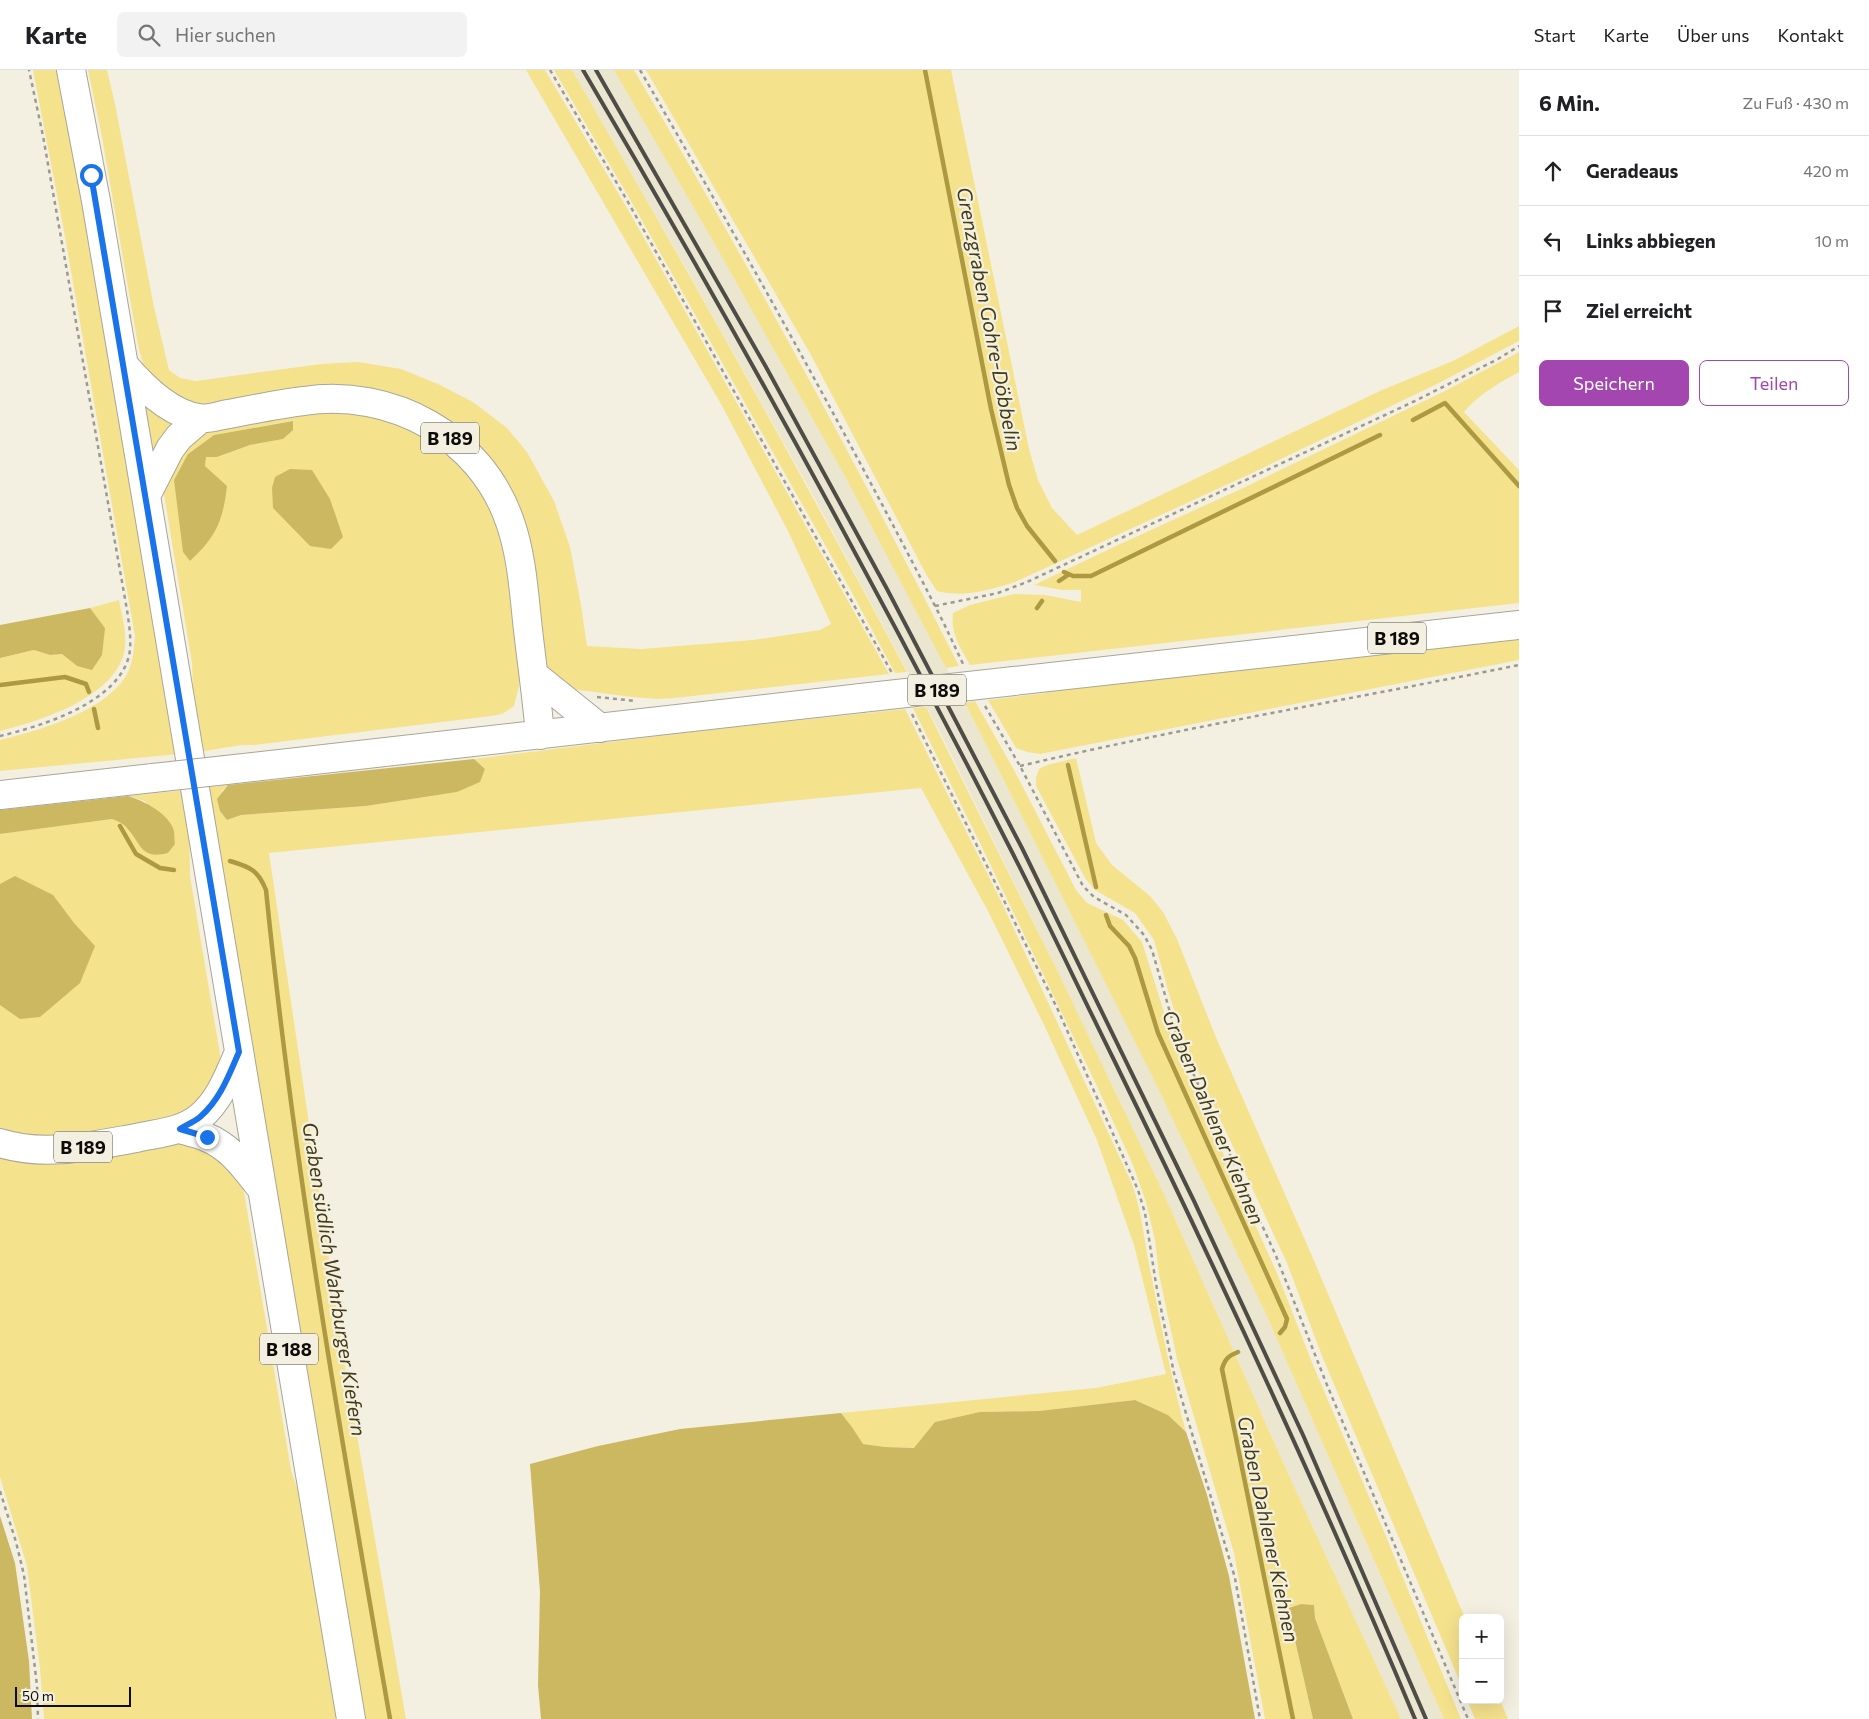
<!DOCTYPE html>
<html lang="de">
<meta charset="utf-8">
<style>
body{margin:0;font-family:Commissioner,sans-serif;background:#f2f2f2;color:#202124}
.controls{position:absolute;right:15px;bottom:15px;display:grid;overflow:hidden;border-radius:8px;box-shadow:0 5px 20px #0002}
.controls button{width:45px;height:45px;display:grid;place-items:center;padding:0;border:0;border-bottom:1px solid #e0e0e0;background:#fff;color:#202124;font:25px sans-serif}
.scale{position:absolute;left:15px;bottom:12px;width:116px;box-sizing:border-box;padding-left:5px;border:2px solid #0d0c08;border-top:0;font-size:14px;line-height:18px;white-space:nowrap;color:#0d0c08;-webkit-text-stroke:4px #f3f0e2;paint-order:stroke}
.stop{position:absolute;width:15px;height:15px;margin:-11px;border:4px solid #1a73e8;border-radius:50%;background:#fff}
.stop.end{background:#1a73e8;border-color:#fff;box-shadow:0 1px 5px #0008}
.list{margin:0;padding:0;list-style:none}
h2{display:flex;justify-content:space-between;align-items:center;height:65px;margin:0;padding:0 20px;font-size:21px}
h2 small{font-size:16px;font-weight:400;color:#757577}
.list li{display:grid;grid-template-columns:32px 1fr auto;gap:15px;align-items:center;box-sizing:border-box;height:70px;padding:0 20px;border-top:1px solid #e0e0e0}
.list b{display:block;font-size:19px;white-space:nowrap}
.list em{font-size:16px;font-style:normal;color:#757577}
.actions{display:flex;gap:10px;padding:15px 20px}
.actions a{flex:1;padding:11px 0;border:1px solid #a446af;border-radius:8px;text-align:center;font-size:18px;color:#a446af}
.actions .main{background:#a446af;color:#fff}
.icon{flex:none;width:28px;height:28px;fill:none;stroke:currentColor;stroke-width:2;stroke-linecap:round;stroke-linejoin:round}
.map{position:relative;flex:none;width:1519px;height:1649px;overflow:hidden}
header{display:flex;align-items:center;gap:30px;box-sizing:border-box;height:70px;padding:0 25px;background:#fff;border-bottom:1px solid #e0e0e0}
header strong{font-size:24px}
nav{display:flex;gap:28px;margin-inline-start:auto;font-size:18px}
.search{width:350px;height:45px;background:#f2f2f2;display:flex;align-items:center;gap:12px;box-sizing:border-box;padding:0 18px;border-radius:8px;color:#757577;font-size:19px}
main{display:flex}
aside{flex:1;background:#fff}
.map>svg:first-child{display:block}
.built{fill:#eae6cf}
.green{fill:#f5e28d;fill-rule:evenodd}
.forest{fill:#cbb861}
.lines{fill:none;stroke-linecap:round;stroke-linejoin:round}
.stream{stroke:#ac9941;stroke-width:4.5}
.primary-casing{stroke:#a9a699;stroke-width:30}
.path{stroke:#9c9a90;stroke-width:2.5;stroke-dasharray:4 4;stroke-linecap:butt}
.primary{stroke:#fff;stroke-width:28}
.rail{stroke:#4e4c46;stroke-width:4}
.primary-bridge-casing{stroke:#a9a699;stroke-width:30;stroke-linecap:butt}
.primary-bridge{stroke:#fff;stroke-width:28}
.route{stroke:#1a73e8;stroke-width:6}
.labels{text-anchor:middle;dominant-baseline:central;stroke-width:4.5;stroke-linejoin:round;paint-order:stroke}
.shield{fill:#f3f0e2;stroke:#525049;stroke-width:1}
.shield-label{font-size:18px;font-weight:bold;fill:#0d0c08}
.water-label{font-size:20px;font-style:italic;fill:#433b15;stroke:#f3f0e2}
</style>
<header>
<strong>Karte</strong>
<div class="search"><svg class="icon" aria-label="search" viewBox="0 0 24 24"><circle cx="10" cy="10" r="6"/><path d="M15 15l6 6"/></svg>Hier suchen</div>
<nav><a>Start</a><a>Karte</a><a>Über uns</a><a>Kontakt</a></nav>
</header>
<main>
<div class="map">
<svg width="1519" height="1649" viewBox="0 0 1519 1649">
<rect width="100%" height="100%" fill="#f3f0e2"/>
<path class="built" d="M572,0H614L713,171L847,410L965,633L1152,1006L1265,1242L1444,1649H1401L1286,1399L1163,1122L1058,902L943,668L813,425L683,193Z"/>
<path class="green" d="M33,0H60L179,684L0,701V670C38,661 107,641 127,604C133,593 134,578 135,566L64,161Z
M88,0H107L115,34L154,237L169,300L180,308L196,311L321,294L358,292L401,299L438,314L473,332L507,358L527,382L554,431L570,477L581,535L587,576L641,579L753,570L820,560L831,554L788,461L721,334L526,0H545L630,143L889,604L675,628L657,629L632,627L578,620L569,624L547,602L514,430L498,399L481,380L439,345L409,330L376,320L214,334L194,335L183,333L144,298L138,275L102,67Z
M554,0H572C687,199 799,399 907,602L895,603L850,519L631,131Z
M614,0H634C749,195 857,394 959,596L946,598L847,410L713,171Z
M646,0H951L1029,379L1038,410L1052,438L1077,465L1382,320L1453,291L1519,256V271L1437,314L1250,404L1015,512C990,520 963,528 937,521L927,506L811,285Z
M1519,282V302C1499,313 1479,324 1464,342L1519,400V533L970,595C961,579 950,563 953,543L970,535L1014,524L1045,525L1081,532V520H1062L1034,515L1118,475L1241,419L1445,321Z
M142,329L173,353L152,385Z
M352,340L424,363L480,414L505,471L519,597V616L514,636L502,644L491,646L254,675H242L198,682L194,643L192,593L164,424L165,409L197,364L306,341ZM292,351L283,369L250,375L217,387L206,386L205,396L215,405L188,384L214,365Z
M119,530C122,546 128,566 124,583C113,628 40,651 0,661V588L34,580L50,585L62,584L77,596L105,558L90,538Z
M1519,564V590L1040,684L1027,682L1016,678L988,630L1046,623L1047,619Z
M975,631L1014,700L1076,820L1087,833L1123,850L1142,872L1169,958L1182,992L1277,1203L1313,1295L1385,1464L1461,1649H1444L1265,1242L1152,1006L965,633Z
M926,637L1058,902L1163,1122L1286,1399L1401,1649H1353L1315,1548L1314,1535L1301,1534L1290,1538L1291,1553L1313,1649H1265L1234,1483L1177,1289L1159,1204L1155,1170L1146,1132L1133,1095L1096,1014L979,771L913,638Z
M905,639L1001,831L1132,1114C1143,1146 1144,1172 1151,1204C1161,1257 1172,1310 1186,1362L1168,1345L1135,1330L1039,1341L980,1342L935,1352L915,1378L885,1377L863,1374L852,1357L841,1343L1096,1318L1166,1304L1134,1175L1097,1070L1044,955L989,843L921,718L269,783L344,1290L406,1649H360L204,718L228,715L222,721L227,750L241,745L366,736L457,722L480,711L485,699L474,689L690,662Z
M1076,688L1096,773L1112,795L1150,826L1163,842L1177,869L1215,965L1312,1186L1465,1548H1463V1619L1322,1286L1287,1193L1189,982L1171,931L1154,870L1135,843L1095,820L1085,808L1036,716V708L1039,699L1047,695Z
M185,720L189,748L190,806L220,984V1000L198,1036L169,1050L48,1069L0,1062V764L112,749C117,751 122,753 126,757C142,774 140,789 168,783L175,774L145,731L128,726Z
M176,1070L204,1074L238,1108L244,1122L291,1400L303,1436L341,1649H44L40,1599L27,1496L0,1407V1084Z
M1467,1630H1500L1508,1649H1475Z"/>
<path class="forest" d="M293,351V360L283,369L250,375L217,387H206L205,396L227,416C223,451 216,467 190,491L183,482L174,410L188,384L214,365Z
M290,399L312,400L330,429L343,467L331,479L310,476L273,438L272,418L275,407Z
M90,538L105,558L102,585L92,600L77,596L62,584L50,585L34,580L0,588V555Z
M474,689L485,699L480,712L457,722L366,736L241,745L227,750L220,741L217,729L228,715Z
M128,726C144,731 166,742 173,758C175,762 174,769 175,774L168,783C140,790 142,774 126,757C122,753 117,751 112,749L0,764V740Z
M15,806L53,825L74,853L95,876L80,913L40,947L20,949L0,935V814Z
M1135,1330L1168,1345L1186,1362L1207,1425L1229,1506L1255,1649H541L538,1615L540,1521L530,1394L598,1376L680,1359L841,1343L852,1357L863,1374L885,1377L914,1378L935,1352L980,1342L1039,1341Z
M0,1446L15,1493L29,1591L32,1649H0Z
M1301,1534L1314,1535L1315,1548L1353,1649H1313L1291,1553L1289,1538Z"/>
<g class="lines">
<path class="stream" d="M925,0L991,339L1009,415L1017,438L1027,456L1055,491
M1413,350L1445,333L1519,416
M1064,502L1073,506H1091L1380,365
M1059,511L1068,505
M1037,538L1042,531
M0,615L65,607L86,614L89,622
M94,639L98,658
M1068,695L1096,817
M120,756L136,784L160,798L174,800
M230,791C250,797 258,800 266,820C294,1098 342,1374 390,1649
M1106,845L1110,856L1129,876L1135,888L1158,963L1287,1249L1285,1257L1280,1263
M1238,1282C1228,1286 1225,1289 1222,1299L1293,1649"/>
<defs>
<path id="primary" d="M71,0L96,131L146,426L351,1649
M124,295C142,316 170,344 199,348C208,350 220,345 229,344C254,339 279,334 304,331C391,318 481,366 510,452C522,486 524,524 528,560C532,595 537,629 540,665
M146,426L170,379L179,367L200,349
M534,605L600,658
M1014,611L1519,555
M226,700L861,628
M0,725L153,708
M180,1059C188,1062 198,1063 206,1067C231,1077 245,1098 261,1118
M0,1073C44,1087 91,1076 136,1068C158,1063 182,1062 200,1047C220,1030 229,1005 239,982"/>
</defs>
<use href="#primary" class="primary-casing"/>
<path class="path" d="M550,0L628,132L892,603
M640,0C742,176 841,353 934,534C945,555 954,575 964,596
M935,536L998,523L1027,512L1415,331L1498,289L1519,276
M597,627L636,631
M985,636L1020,696L1083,816L1094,827L1126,845L1144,865L1152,880L1178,970L1276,1186L1327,1315L1468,1649
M912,644L1058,940L1138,1120L1145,1143L1156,1214L1174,1303L1235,1508L1260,1649
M0,666C42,656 117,633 129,586C132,571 129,554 127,540L43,66L29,0
M1020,696C1185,657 1352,629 1519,595
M0,1421L16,1472L24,1505L37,1616L38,1649"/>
<use href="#primary" class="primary"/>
<path class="rail" d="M583,0C734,256 877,517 1012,782C1047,851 1080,921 1114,990C1220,1207 1322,1426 1415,1649
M596,0L766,297L887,519L1022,778L1194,1131L1303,1365L1426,1649"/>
<defs>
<path id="primary-bridge" d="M861,628L1014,611
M153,708L226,700"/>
</defs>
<use href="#primary-bridge" class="primary-bridge-casing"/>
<use href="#primary-bridge" class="primary-bridge"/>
</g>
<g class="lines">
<path class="route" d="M91,105L239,982C229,1005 220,1030 200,1047C194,1052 186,1055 180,1059L207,1067"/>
</g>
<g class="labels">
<g class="shield">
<rect x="421" y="352.5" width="58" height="31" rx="4"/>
<rect x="1368" y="552.5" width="58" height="31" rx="4"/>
<rect x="908" y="604.5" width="58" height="31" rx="4"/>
<rect x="54" y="1061.5" width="58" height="31" rx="4"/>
<rect x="260" y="1263.5" width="58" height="31" rx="4"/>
</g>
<g class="shield-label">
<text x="450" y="368">B 189</text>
<text x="1397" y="568">B 189</text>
<text x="937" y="620">B 189</text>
<text x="83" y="1077">B 189</text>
<text x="289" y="1279">B 188</text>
</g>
<g class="water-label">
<text transform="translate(990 249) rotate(79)">Grenzgraben Gohre-Döbbelin</text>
<text transform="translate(1214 1047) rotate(67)">Graben Dahlener Kiehnen</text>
<text transform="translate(335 1209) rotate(81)">Graben südlich Wahrburger Kiefern</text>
<text transform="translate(1269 1459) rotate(78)">Graben Dahlener Kiehnen</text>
</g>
</g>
</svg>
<div class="controls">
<button>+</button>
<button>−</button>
</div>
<div class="scale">50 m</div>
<div class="stop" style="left:91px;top:105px"></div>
<div class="stop end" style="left:207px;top:1067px"></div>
</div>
<aside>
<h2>6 Min.<small>Zu Fuß · 430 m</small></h2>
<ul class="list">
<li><svg class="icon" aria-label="ahead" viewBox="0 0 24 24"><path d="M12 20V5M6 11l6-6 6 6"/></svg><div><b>Geradeaus</b></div><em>420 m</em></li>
<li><svg class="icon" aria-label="left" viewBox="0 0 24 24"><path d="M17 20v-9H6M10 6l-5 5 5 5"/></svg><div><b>Links abbiegen</b></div><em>10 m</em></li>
<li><svg class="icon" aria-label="arrive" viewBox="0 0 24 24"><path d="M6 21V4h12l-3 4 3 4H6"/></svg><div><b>Ziel erreicht</b></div></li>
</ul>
<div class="actions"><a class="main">Speichern</a><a>Teilen</a></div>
</aside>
</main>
